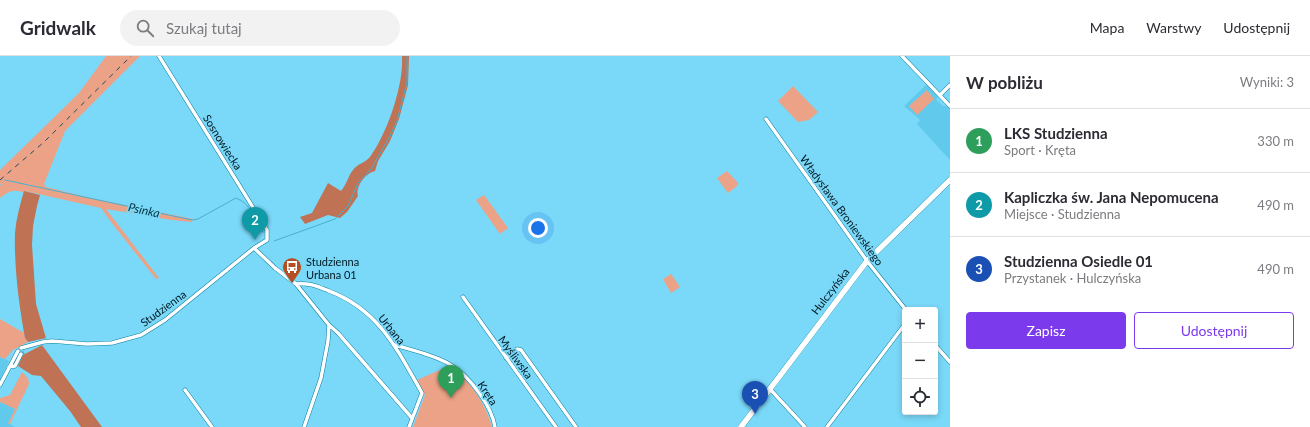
<!DOCTYPE html>
<html lang="pl">
<meta charset="utf-8">
<style>
body{margin:0;font-family:Lato,sans-serif;background:#f2f2f3;color:#2b2b33}
.controls{position:absolute;right:12px;bottom:12px;display:grid;overflow:hidden;border-radius:4px;box-shadow:0 2px 6px #0003}
.controls button{width:36px;height:36px;display:grid;place-items:center;padding:0;border:0;border-bottom:1px solid #e1e1e2;background:#fff;color:#2b2b33;font:20px sans-serif}
.you{position:absolute;left:538px;top:172px;width:14px;height:14px;margin:-10px;border:3px solid #fff;border-radius:50%;background:#1a73e8;box-shadow:0 0 0 6px #1a73e833}
.badge{display:grid;place-items:center;width:26px;height:26px;border-radius:50%;background:#7c3aed;color:#fff;font-size:13px;font-weight:700}
.pin{position:absolute;translate:-50% -33px;filter:drop-shadow(0 1px 2px #0008)}
.pin::after{content:'';position:absolute;top:21px;width:14px;height:12px;background:inherit;clip-path:polygon(0 0,100% 0,50% 100%)}
.list{margin:0;padding:0;list-style:none}
h2{display:flex;justify-content:space-between;align-items:center;height:52px;margin:0;padding:0 16px;font-size:17px}
h2 small{font-size:13px;font-weight:400;color:#7c7c81}
.list li{display:grid;grid-template-columns:26px 1fr auto;gap:12px;align-items:center;box-sizing:border-box;height:64px;padding:0 16px;border-top:1px solid #e1e1e2}
.list b{display:block;font-size:15px;white-space:nowrap}
.list p{margin:0;font-size:13px;white-space:nowrap;color:#7c7c81}
.list em{font-size:13px;font-style:normal;color:#7c7c81}
.actions{display:flex;gap:8px;padding:12px 16px}
.actions a{flex:1;padding:9px 0;border:1px solid #7c3aed;border-radius:4px;text-align:center;font-size:14px;color:#7c3aed}
.actions .main{background:#7c3aed;color:#fff}
.icon{flex:none;width:22px;height:22px;fill:none;stroke:currentColor;stroke-width:2;stroke-linecap:round;stroke-linejoin:round}
.map{position:relative;flex:none;width:950px;height:371px;overflow:hidden}
header{display:flex;align-items:center;gap:24px;box-sizing:border-box;height:56px;padding:0 20px;background:#fff;border-bottom:1px solid #e1e1e2}
header strong{font-size:19px}
nav{display:flex;gap:22px;margin-inline-start:auto;font-size:14px}
.search{width:280px;height:36px;background:#f2f2f3;display:flex;align-items:center;gap:10px;box-sizing:border-box;padding:0 14px;border-radius:22px;color:#7c7c81;font-size:15px}
main{display:flex}
aside{flex:1;background:#fff}
.map>svg:first-child{display:block}
.built{fill:#61caec}
.green{fill:#eca286}
.forest{fill:#bf7254}
.lines{fill:none;stroke-linecap:round;stroke-linejoin:round}
.stream{stroke:#47b0d1;stroke-width:1}
.street-tunnel{stroke:#62b2cd;stroke-width:3.5;stroke-dasharray:3.5 2;stroke-linecap:butt}
.street-casing{stroke:#0b7f9c;stroke-width:4.5}
.primary-casing{stroke:#0b7f9c;stroke-width:6}
.street{stroke:#fff;stroke-width:3.5}
.primary{stroke:#fff;stroke-width:5.5}
.rail{stroke:#204b5b;stroke-width:1;stroke-dasharray:5 5;stroke-linecap:butt}
.labels{text-anchor:middle;dominant-baseline:central;stroke-width:3.5;stroke-linejoin:round;paint-order:stroke}
.street-label{font-size:11px;fill:#001822;stroke:#7ad8f8}
.poi-label{font-size:11px;fill:#001822;stroke:#7ad8f8;text-anchor:start}
.water-label{font-size:12px;font-style:italic;fill:#033543;stroke:#7ad8f8}
</style>
<header>
<strong>Gridwalk</strong>
<div class="search"><svg class="icon" aria-label="search" viewBox="0 0 24 24"><circle cx="10" cy="10" r="6"/><path d="M15 15l6 6"/></svg>Szukaj tutaj</div>
<nav><a>Mapa</a><a>Warstwy</a><a>Udostępnij</a></nav>
</header>
<main>
<div class="map">
<svg width="950" height="371" viewBox="0 0 950 371">
<rect width="100%" height="100%" fill="#7ad8f8"/>
<path class="built" d="M927,28L938,41L936,43L943,50H948L950,52V104L917,68L920,64L904,50Z
M0,301L9,305L0,324Z
M0,346L15,353L8,367L15,371H0Z"/>
<path class="green" d="M106,0H140L65,75L44,128L46,131L86,141L193,163L192,166C163,164 135,157 106,153L159,222L156,223L111,166L101,152L25,135L24,137C15,132 7,136 0,142V130L1,129L0,127V114L79,37Z
M793,30L817,55L818,56L809,64L798,66L778,45Z
M927,34L934,43L917,59L909,50Z
M727,115L738,127L737,130L728,137L717,122Z
M484,139L508,172L500,178L476,144Z
M671,218L680,231L671,237L663,223Z
M0,263L24,277L25,282L28,286L13,294L5,303L0,301Z
M449,310C469,323 486,348 492,371H413L425,339L417,324Z
M22,316L28,322L29,328L10,368H8L15,353L0,346V342L10,339Z"/>
<path class="forest" d="M402,0H409L408,29L399,63L390,85L378,105L375,115C366,117 355,130 358,140L347,156L340,162L328,159L305,168L300,161L312,157L328,127L341,135C347,128 348,120 353,114C357,108 365,107 370,101C387,78 404,29 402,0Z
M24,135L40,139L37,150L33,170L32,189L36,248L46,282L28,286L25,282C19,249 14,211 15,177C16,163 20,149 24,135Z
M42,289L102,371H81L70,355L41,320L32,319L18,310L23,299Z"/>
<g class="lines">
<path class="stream" d="M5,124L192,164L198,163L236,142C250,147 256,163 263,176
M274,185L335,163L348,150L358,127L371,113L390,80L397,65L407,26V0"/>
<path class="street-tunnel" d="M21,298L25,296"/>
<defs>
<path id="street" d="M902,0L950,50
M940,39L950,29
M766,63L867,205L906,254
M254,192L275,212L296,228L329,269L338,277L412,362
M296,228C311,227 316,230 329,235C379,254 397,293 422,337L409,371
M463,241L556,371
M395,289C433,300 456,303 480,338C487,348 493,359 495,371
M935,289L950,306
M21,292L43,286L52,285L87,288L112,287L141,279L165,264L254,192L267,184V174L159,0
M506,302L517,293L521,294L576,371
M9,311L15,310L21,298
M0,329L18,295
M770,333L805,371
M185,334L212,371
M304,371L321,322L328,285L329,269
M827,371L905,268"/>
<path id="primary" d="M741,371L867,205L950,124"/>
</defs>
<use href="#street" class="street-casing"/>
<use href="#primary" class="primary-casing"/>
<use href="#street" class="street"/>
<use href="#primary" class="primary"/>
<path class="rail" d="M0,124L44,86L131,0"/>
</g>
<defs>
<symbol id="bus-pin" viewBox="-11 -11 22 30"><path d="M0 17L-7.5 6A9.5 9.5 0 1 1 7.5 6Z" fill="#b44f22" stroke="#7ad8f8"/><path d="M-5-6H5V4H4V6H2V4H-2V6H-4V4H-5ZM-3.5-4V0h7V-4ZM-3.5 1.2v1.5H-2V1.2ZM2 1.2v1.5H3.5V1.2Z" fill="#fff"/></symbol>
</defs>
<g fill-rule="evenodd">
<use href="#bus-pin" x="281" y="200" width="22" height="30"/>
</g>
<g class="labels">
<g class="street-label">
<text transform="translate(223 86) rotate(58)">Sosnowiecka</text>
<text transform="translate(842 154) rotate(54)">Władysława Broniewskiego</text>
<text transform="translate(830 235) rotate(-53)">Hulczyńska</text>
<text transform="translate(163 252) rotate(-36)">Studzienna</text>
<text transform="translate(392 273) rotate(51)">Urbana</text>
<text transform="translate(516 301) rotate(54)">Myśliwska</text>
<text transform="translate(488 337) rotate(57)">Kręta</text>
</g>
<g class="poi-label">
<text x="306" y="205">Studzienna<tspan x="306" dy="13">Urbana 01</tspan></text>
</g>
<g class="water-label">
<text transform="translate(144 154) rotate(12)">Psinka</text>
</g>
</g>
</svg>
<div class="controls">
<button>+</button>
<button>−</button>
<button><svg class="icon" aria-label="locate" viewBox="0 0 24 24"><circle cx="12" cy="12" r="6"/><path d="M12 2v4M12 18v4M2 12h4M18 12h4"/></svg></button>
</div>
<div class="you"></div>
<div class="pin badge" style="left:451px;top:342px;background:#2e9e5b">1</div>
<div class="pin badge" style="left:255px;top:184px;background:#0f9aa8">2</div>
<div class="pin badge" style="left:755px;top:358px;background:#1a4fb4">3</div>
</div>
<aside>
<h2>W pobliżu<small>Wyniki: 3</small></h2>
<ul class="list">
<li><span class="badge" style="background:#2e9e5b">1</span><div><b>LKS Studzienna</b><p>Sport · Kręta</p></div><em>330 m</em></li>
<li><span class="badge" style="background:#0f9aa8">2</span><div><b>Kapliczka św. Jana Nepomucena</b><p>Miejsce · Studzienna</p></div><em>490 m</em></li>
<li><span class="badge" style="background:#1a4fb4">3</span><div><b>Studzienna Osiedle 01</b><p>Przystanek · Hulczyńska</p></div><em>490 m</em></li>
</ul>
<div class="actions"><a class="main">Zapisz</a><a>Udostępnij</a></div>
</aside>
</main>
